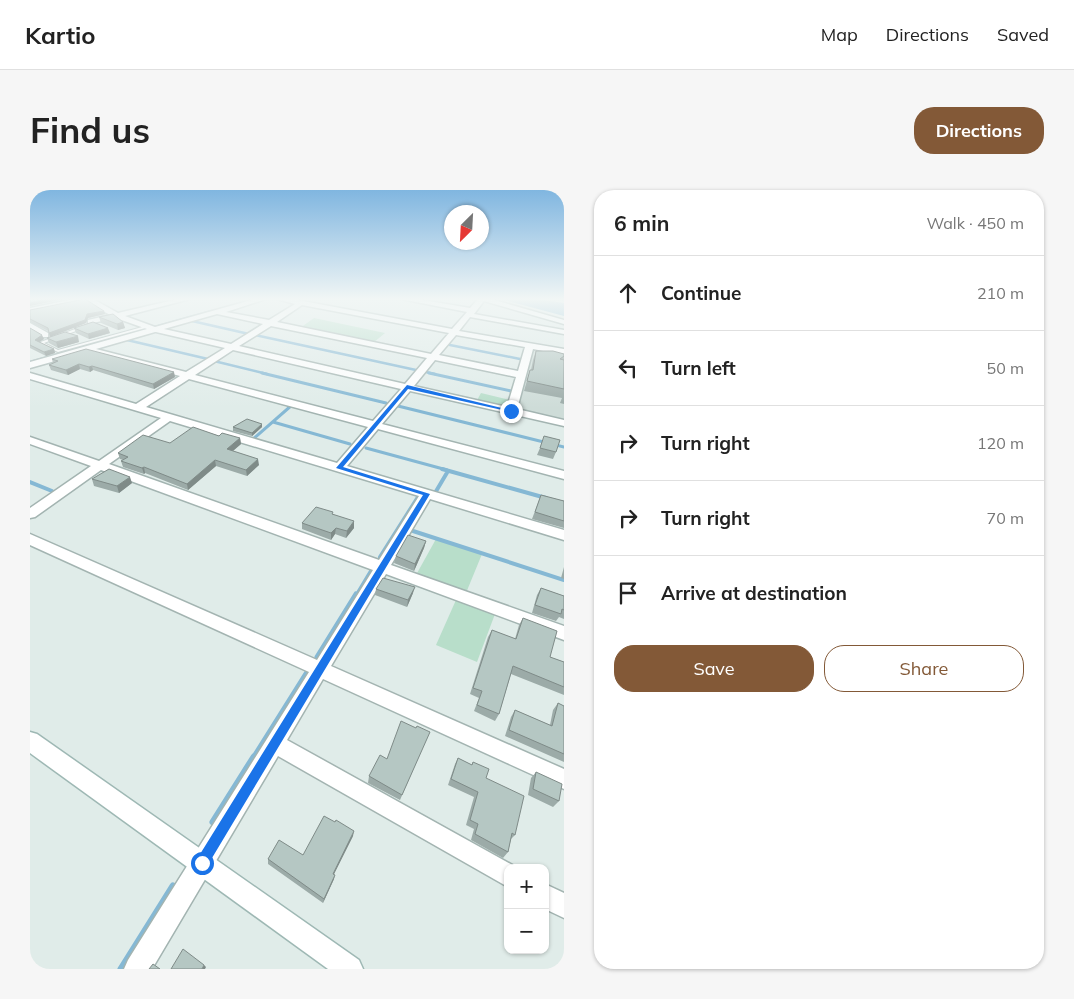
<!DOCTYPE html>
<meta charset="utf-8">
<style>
body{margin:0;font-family:Mulish,sans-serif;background:#f6f6f6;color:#222}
.controls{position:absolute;right:15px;bottom:15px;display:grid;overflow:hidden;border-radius:10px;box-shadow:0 1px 4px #0004}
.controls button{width:45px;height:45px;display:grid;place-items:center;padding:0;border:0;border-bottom:1px solid #e0e0e0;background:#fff;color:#222;font:25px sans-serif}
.compass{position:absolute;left:414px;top:15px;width:45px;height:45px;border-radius:50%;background:#fff;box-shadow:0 1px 4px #0004;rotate:204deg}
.stop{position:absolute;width:15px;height:15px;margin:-11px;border:4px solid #1a73e8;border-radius:50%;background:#fff}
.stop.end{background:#1a73e8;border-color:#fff;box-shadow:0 1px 5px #0008}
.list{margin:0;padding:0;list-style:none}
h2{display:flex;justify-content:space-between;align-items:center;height:65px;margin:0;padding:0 20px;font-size:21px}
h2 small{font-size:16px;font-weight:400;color:#767676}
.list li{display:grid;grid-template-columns:32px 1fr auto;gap:15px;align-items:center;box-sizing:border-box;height:75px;padding:0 20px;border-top:1px solid #e0e0e0}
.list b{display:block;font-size:19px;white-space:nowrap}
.list em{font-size:16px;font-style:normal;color:#767676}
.actions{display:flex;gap:10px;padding:15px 20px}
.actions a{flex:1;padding:11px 0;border:1px solid #835937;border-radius:20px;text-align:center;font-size:18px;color:#835937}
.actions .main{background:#835937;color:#fff}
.icon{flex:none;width:28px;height:28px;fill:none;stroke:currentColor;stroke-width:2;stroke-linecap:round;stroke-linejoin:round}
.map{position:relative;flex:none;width:534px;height:779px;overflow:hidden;border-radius:20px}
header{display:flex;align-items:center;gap:30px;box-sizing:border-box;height:70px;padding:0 25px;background:#fff;border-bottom:1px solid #e0e0e0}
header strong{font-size:24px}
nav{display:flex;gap:28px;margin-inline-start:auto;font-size:18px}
.intro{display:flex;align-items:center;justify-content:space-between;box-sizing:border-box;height:120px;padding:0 30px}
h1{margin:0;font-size:35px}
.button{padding:12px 22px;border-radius:20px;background:#835937;color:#fff;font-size:18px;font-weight:700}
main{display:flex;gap:30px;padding:0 30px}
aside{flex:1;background:#fff;border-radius:20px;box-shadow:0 1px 4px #0004}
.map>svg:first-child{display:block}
.built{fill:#cedcd8}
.green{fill:#b8deca}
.water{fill:#85b8d4}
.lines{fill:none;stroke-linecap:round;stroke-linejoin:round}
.stream-far4{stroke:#85b8d4;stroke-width:2.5}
.stream-far3{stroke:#85b8d4;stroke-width:3}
.stream-far2{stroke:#85b8d4;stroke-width:4}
.stream-far1{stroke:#85b8d4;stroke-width:5}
.stream{stroke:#85b8d4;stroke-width:7}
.lane-casing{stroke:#a3b4b1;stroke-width:2}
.street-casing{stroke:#a3b4b1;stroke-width:3}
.secondary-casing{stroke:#9eb8b4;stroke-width:3}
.lane{fill:#fff;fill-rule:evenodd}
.street{fill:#fff;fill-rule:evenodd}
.secondary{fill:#fff;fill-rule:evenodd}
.wall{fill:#9caba8}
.shaded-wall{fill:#7f8b88}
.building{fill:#b5c7c3;stroke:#7f8b88}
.route{fill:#1a73e8}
</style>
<header>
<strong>Kartio</strong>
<nav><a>Map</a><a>Directions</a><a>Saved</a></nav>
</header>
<div class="intro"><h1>Find us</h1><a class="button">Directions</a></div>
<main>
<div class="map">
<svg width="534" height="779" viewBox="0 0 534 779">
<rect width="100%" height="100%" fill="#e0ece9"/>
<path class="built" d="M503,159L534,164V231L486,218Z"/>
<path class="green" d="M284,128L355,143L343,153L270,138Z
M451,203L480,210L477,218L446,212Z
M406,349L452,364L436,403L386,385Z
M426,410L465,424L447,472L406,455Z"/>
<path class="water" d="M471,109H506L534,113V126Z"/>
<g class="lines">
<path class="stream-far4" d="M162,131L219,144
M225,145L386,180
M97,150L178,169
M420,155L490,169
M184,171L237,184
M0,172L182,121
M396,182L405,184"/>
<path class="stream-far3" d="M232,183L356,213
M399,183L481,201
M368,216L534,257
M243,232L320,254
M222,250L262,215
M336,258L417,280"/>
<path class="stream-far2" d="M412,279L516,308
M0,292L22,301
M405,303L418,281
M383,341L534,390
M350,367L388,307
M326,406L341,381"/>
<path class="stream-far1" d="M287,467L326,404
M223,568L277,482"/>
<path class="stream" d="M183,632L224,567
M91,779L143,696"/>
<defs>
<path id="lane" d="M53,136L55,137L54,138L14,153L28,160L116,136L119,137L28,162L8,153Z"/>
<path id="street" d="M44,109H63L88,123L148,109H160L95,126L125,137L225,109H236L196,122L239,130L265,114L247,109H262L422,139L437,122L371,109H387L440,118L448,109H461L534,130V134L454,111L444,124L534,140V144L440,127L429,141L534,159V165L503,159L487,219L534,230V236L380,201L352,234L534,281V289L348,239L317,276L534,340V350L400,309L361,375L534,436V450L356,384L301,476L534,579V599L293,489L257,550L486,677L478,678V697L248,566L122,779H94L98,770L279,482L0,355V344L287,470L343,380L71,280L5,327L0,328V318L61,276L0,254V247L69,271L131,228L0,189V183L106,214L150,186L57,162L0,178V172L117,139L86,128L58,134V130L80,125L56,111L0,122V118ZM272,115L419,143L401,164L247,132ZM187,124L233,134L201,154L134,139ZM241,136L397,168L375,194L209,156ZM125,142H126L195,158L156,182L66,159ZM426,145L495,157L488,181L409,165ZM203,160L371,199L343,231L165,185ZM405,170L486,187L477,217L384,196ZM159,189L338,237L307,273L116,217ZM140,231L389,306L349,370L79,274Z
M0,133L18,143V147H12L0,139Z
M515,694L534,703V728L515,719Z"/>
<path id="secondary" d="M0,542L7,544L329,770L333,779H298L0,563Z"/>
</defs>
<use href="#lane" class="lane-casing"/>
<use href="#street" class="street-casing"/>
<use href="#secondary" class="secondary-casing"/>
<use href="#lane" class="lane"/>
<use href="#street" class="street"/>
<use href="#secondary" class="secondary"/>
</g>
<path class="wall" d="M0,120L74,121L75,124L58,128L56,133L20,147L18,141L0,132Z
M69,127L93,132L95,138L88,140L71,133Z
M0,138L14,149L9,152L24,159L25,163L16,166L0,158Z
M44,138L80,143L59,149L46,143Z
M17,148L49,152L28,158L19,153Z
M506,161L534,164V214L530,213L532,208L494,201L500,180H501L503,170Z
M22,169L145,187L124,199L63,180L60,182L50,179L38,185L21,180L19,175L23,173Z
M232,234V237L222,246L203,241V237Z
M189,246L210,248L211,254L203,261L229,275L217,286L186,276L158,300L115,283L114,284L93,277L91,271L93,270L90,269L88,263L140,253Z
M510,258L526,262L523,269L507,265Z
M62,289L102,293L89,303L64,296Z
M511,305L534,311V338L502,329Z
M303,324L324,338L316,348L305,344L301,350L272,339V333Z
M396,351L394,358L384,381L364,373L366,366Z
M534,377V389L531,388Z
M511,398L534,406V429L529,427L526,431L502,423L507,405Z
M346,399L383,403L377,417L345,405Z
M493,428L520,467L534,472V505L481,484L469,524L465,531L444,521L449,508L440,504L458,447L462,440L485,449L489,435Z
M528,513L534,516V572L475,546L481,527L485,520L520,535L523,520Z
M397,548L370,610L338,593L339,586L357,569Z
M428,568L442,575L443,572L456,588L485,645L481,649L478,662L473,668L441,650L444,639L436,635L444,607L418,595L425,574Z
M506,582L529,611L523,617L498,605L501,588Z
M323,646L304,684V689L293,713L238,674V669L273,665Z"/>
<path class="shaded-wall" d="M17,109H35L0,116V113Z
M74,121L75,124L58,128L56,133L20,147L19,143L57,124Z
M93,132L95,138L88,140L87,134Z
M78,138L80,143L59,149L58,144Z
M12,145L14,149L6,154L5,150Z
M48,146L49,152L28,158L26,152Z
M24,159L25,163L16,166L14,162Z
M49,174L50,179L38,185L36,180Z
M62,176L63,180L60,182L59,177Z
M144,182L145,187L124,199L123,194Z
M232,234V237L222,246V243Z
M210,248L211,254L198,265L197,259Z
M228,269L229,275L217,286L216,280Z
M185,270L186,276L158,300L157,294Z
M114,277L115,283L114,284L112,278Z
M100,287L102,293L89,303L87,296Z
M324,331V338L316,348L317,341Z
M306,338L305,344L301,350V343Z
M396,351L394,358L384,381L385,374Z
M385,397L383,403L377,417L378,410Z
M324,641L323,646L302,688L303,684Z
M305,685L304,689L293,713L294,709Z
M174,775L176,777L175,779H172Z"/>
<path class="building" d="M0,109H17L0,113Z
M55,109L74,121L57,124L55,130L19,143L18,138L0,129V120Z
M83,124L93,132L87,134L69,127Z
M63,132L78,138L58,144L44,138Z
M0,138L12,145L5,150L24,159L14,162L0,155Z
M35,142L48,146L26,152L17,148Z
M56,159L144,182L123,194L62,176L59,177L49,174L36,180L19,175L28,171L22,169Z
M506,161H523L534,164V166L530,169L534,170V199L497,191L500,180H503Z
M217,229L232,234L222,243L203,237Z
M163,237L189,246L192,243L210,248L197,259L228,269L216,280L185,270L157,294L114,277L112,278L91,271L98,267L88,263L113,245L140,253Z
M514,246L530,250L526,262L510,258Z
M79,279L100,287L87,296L62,289Z
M511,305L534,311V331L505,322Z
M286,317L303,322L302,324L324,331L317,341L306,338L301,343L272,333Z
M378,345L396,351L385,374L366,366Z
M353,388L385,397L378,410L346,399Z
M511,398L534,406V420L532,419L531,424L505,415Z
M493,428L527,441L520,467L534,472V497L483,476L469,524L447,515L452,501L443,498L462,440L486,449Z
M528,513L534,516V564L479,540L485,520L522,536Z
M371,531L386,538L387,536L400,542L372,605L339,586L350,565L357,569Z
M428,568L442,575L443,572L459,579L456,588L494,606L485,645L482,643L478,662L445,644L448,634L440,630L448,602L421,589Z
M506,582L532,594L529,611L503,599Z
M294,626L305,632L306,630L324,641L303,684L305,685L294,709L238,669L249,650L273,665Z
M153,759L174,775L172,779H141Z
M123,774L130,779H119Z"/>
<linearGradient id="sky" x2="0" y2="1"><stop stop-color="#80b6e0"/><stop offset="0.5" stop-color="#f1f6f5"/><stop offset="1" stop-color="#f1f6f5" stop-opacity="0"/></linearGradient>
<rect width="534" height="218" fill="url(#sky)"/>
<path class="route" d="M377,195L484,221L481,222L378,199L313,277L400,304L176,678L172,680L167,678L166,673L167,669L393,305L306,278Z"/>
</svg>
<div class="controls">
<button>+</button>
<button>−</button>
</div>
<svg class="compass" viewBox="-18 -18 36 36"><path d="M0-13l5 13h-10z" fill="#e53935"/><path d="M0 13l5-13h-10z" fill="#767676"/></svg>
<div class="stop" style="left:172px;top:673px"></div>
<div class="stop end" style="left:481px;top:221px"></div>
</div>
<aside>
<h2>6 min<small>Walk · 450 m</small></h2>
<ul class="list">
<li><svg class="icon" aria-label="ahead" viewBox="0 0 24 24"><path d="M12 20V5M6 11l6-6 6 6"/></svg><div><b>Continue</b></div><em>210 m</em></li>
<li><svg class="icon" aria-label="left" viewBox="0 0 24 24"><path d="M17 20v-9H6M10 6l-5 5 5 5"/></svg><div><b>Turn left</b></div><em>50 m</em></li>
<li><svg class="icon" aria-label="right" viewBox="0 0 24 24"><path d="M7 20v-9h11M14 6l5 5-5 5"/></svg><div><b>Turn right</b></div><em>120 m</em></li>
<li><svg class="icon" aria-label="right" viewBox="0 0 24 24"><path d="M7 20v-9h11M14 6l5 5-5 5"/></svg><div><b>Turn right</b></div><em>70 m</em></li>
<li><svg class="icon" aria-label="arrive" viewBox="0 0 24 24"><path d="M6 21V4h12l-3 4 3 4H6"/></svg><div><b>Arrive at destination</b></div></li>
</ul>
<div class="actions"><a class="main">Save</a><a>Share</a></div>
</aside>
</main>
